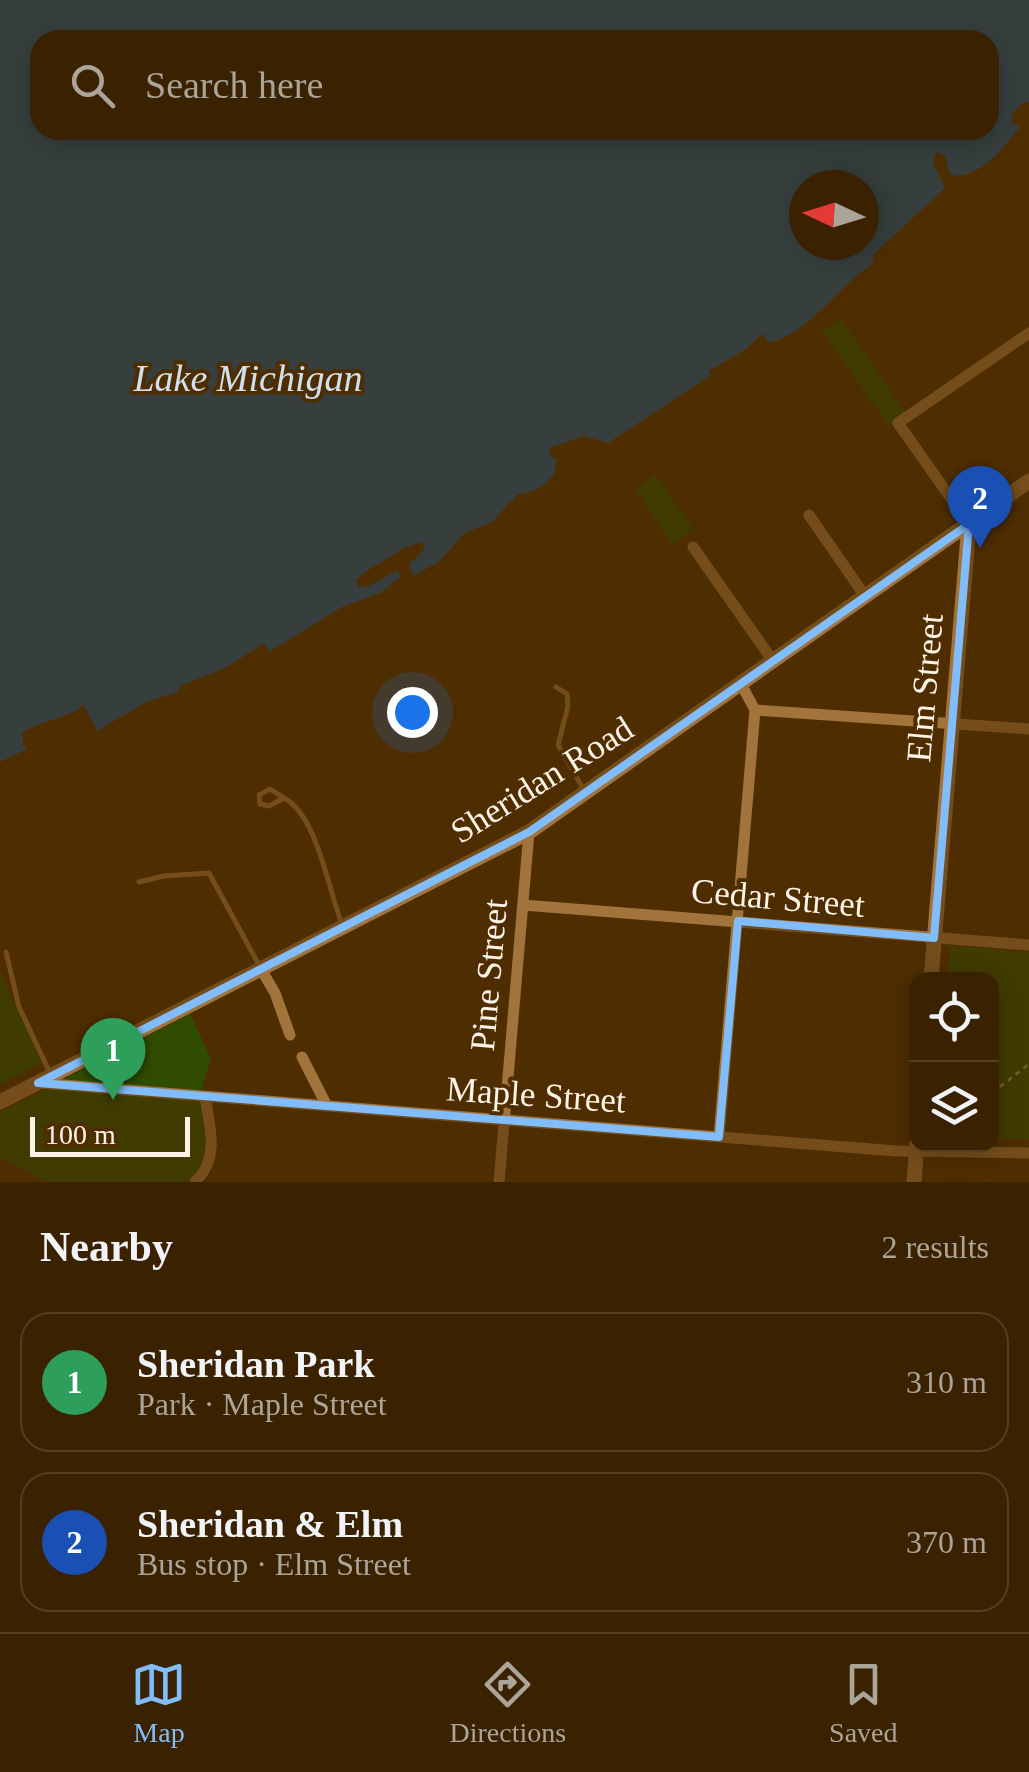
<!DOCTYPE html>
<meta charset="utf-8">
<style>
body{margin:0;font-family:"Times New Roman",serif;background:#452f0f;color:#f1f3f6}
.controls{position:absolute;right:30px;bottom:30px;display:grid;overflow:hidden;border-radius:20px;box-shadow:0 5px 25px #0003}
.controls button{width:90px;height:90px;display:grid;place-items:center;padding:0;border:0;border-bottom:2px solid #543f22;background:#3a2200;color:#f1f3f6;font:50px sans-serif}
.compass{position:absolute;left:789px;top:170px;width:90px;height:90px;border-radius:50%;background:#3a2200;box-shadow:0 5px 25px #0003;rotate:274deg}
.scale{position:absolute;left:30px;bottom:25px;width:160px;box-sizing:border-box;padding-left:10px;border:5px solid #fef3e8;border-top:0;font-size:28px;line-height:35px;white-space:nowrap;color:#fef3e8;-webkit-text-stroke:8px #4e2e00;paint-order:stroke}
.you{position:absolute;left:412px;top:712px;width:35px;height:35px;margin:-25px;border:8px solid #fff;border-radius:50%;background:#1a73e8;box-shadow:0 0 0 15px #1a73e833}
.badge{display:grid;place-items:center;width:65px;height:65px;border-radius:50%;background:#81bdfa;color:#fff;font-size:32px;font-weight:700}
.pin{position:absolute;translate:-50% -82px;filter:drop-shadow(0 2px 5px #0008)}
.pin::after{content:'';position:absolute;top:52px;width:35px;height:30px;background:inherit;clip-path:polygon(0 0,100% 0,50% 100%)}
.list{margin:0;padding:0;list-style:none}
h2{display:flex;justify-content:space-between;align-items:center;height:130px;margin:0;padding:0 40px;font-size:42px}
h2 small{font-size:32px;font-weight:400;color:#aba499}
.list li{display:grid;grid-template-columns:65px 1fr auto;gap:30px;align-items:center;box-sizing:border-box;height:140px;margin:0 20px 20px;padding:0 20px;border:2px solid #543f22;border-radius:30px}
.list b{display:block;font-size:38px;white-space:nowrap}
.list p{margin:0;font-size:32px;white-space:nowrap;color:#aba499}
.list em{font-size:32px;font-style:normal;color:#aba499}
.icon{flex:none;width:55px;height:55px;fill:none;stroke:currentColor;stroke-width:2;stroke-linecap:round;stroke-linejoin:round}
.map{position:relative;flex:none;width:1029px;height:1182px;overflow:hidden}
.search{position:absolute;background:#3a2200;box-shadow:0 5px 25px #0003;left:30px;right:30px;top:30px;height:110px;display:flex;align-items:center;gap:25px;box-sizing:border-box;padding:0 35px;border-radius:30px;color:#aba499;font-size:38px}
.sheet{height:450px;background:#3a2200}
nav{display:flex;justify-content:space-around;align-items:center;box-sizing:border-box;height:140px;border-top:2px solid #543f22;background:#3a2200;font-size:28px;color:#aba499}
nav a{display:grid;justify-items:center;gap:5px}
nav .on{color:#81bdfa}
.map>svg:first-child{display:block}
.green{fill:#304c00}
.water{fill:#1a5489;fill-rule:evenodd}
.pier{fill:#4e2e00}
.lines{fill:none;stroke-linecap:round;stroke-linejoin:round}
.path{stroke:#a69073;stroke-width:2.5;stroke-dasharray:5 5;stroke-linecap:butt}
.lane{stroke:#a2743c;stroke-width:5}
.street{stroke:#a2743c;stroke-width:11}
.secondary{stroke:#a2743c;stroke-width:15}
.marked{fill:none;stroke:#81bdfa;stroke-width:8;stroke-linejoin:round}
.labels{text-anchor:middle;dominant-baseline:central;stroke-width:8;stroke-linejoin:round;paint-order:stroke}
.street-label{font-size:35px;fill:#fef3e8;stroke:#4e2e00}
.water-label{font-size:38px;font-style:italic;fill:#cee0f2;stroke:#4e2e00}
</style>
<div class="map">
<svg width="1029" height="1182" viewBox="0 0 1029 1182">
<rect width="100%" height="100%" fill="#4e2e00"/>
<path class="green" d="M841,319L906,414L889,426L822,331Z
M655,474L693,529L673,545L636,490Z
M951,946L1029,952V1139L992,1138V979H948Z
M0,974L44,1062L0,1084Z
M190,1014L211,1059C208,1069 203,1080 202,1090C199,1129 219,1149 187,1182H48L0,1158V1112Z"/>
<path class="water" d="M0,0H1029V102C1019,103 1009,114 1012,124L1021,126C1004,147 980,180 950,175L945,156L936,152L933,163L945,188L874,254L872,264C836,288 813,330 770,343L762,334L746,349L709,371L711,375L608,443L585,436L549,448L552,458L556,457C560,479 537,493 518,494L492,522L465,533L438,562L407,580L403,575L380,593L342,607L269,652L264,643L227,667L180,686L176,693L148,701L97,731L84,705C65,720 41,720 22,733L23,745L27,749L0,762ZM40,40H989V130H40ZM804,185H864V245H804Z"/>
<path class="pier" d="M423,542L424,550L409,564L415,580L411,583L396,571L367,587H359L356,580L365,572L406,547Z"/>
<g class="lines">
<path class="path" d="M992,1093L1029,1064"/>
<path class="lane" d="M556,687L567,694L568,706L558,745L584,790
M284,798L270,789L259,795L260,804L269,806L284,798C317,815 328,889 342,924
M139,882L164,876L209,873L260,967
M6,952L19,1007L50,1073"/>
<path class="street" d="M809,515L865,596
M969,524L898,423L1029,333
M693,547L773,661
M755,710L1029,729
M523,905L1029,945
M261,969L275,993L290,1035
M302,1057L327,1106
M38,1083L896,1151L1029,1153
M719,1137L755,710L741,684
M195,1182C220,1158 210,1128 205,1097
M499,1182L529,832"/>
<path class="secondary" d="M931,979L969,524
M0,1102L529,832L1029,481
M914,1182L917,1144"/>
</g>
<path d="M0 0H1029V1182H0ZM969,524L934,938L738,921L719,1137L38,1083L529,832Z" fill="#4e2e00" fill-opacity=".55" fill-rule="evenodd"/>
<path class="marked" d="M969,524L934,938L738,921L719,1137L38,1083L529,832Z"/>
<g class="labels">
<g class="street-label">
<text transform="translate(925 688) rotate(-85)">Elm Street</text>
<text transform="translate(542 780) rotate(-32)">Sheridan Road</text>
<text transform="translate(778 898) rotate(5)">Cedar Street</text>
<text transform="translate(489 975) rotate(-85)">Pine Street</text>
<text transform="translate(536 1095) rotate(4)">Maple Street</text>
</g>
<g class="water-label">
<text x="248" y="378">Lake Michigan</text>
</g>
</g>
</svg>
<div class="controls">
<button><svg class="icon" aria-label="locate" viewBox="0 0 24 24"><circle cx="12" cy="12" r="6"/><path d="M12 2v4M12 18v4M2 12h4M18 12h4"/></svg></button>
<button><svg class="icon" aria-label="layers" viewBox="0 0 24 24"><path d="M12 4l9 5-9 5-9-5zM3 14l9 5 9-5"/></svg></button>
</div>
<svg class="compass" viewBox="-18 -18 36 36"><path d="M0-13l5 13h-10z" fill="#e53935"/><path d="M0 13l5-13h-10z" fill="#aba499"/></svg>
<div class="scale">100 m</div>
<div class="you"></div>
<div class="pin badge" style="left:113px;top:1100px;background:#2e9e5b">1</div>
<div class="pin badge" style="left:980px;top:548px;background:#1a4fb4">2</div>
<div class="search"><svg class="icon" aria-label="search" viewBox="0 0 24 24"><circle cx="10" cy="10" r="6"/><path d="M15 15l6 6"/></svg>Search here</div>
</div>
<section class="sheet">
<h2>Nearby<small>2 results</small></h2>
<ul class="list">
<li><span class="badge" style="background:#2e9e5b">1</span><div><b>Sheridan Park</b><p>Park · Maple Street</p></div><em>310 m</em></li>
<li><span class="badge" style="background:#1a4fb4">2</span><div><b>Sheridan &amp; Elm</b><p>Bus stop · Elm Street</p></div><em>370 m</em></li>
</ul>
</section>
<nav>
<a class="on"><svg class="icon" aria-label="map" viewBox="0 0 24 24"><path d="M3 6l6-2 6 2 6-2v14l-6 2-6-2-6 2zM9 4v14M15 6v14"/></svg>Map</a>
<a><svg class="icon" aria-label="directions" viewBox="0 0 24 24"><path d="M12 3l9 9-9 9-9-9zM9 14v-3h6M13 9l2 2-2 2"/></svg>Directions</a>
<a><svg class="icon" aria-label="saved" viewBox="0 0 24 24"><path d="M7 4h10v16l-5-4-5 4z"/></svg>Saved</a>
</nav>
